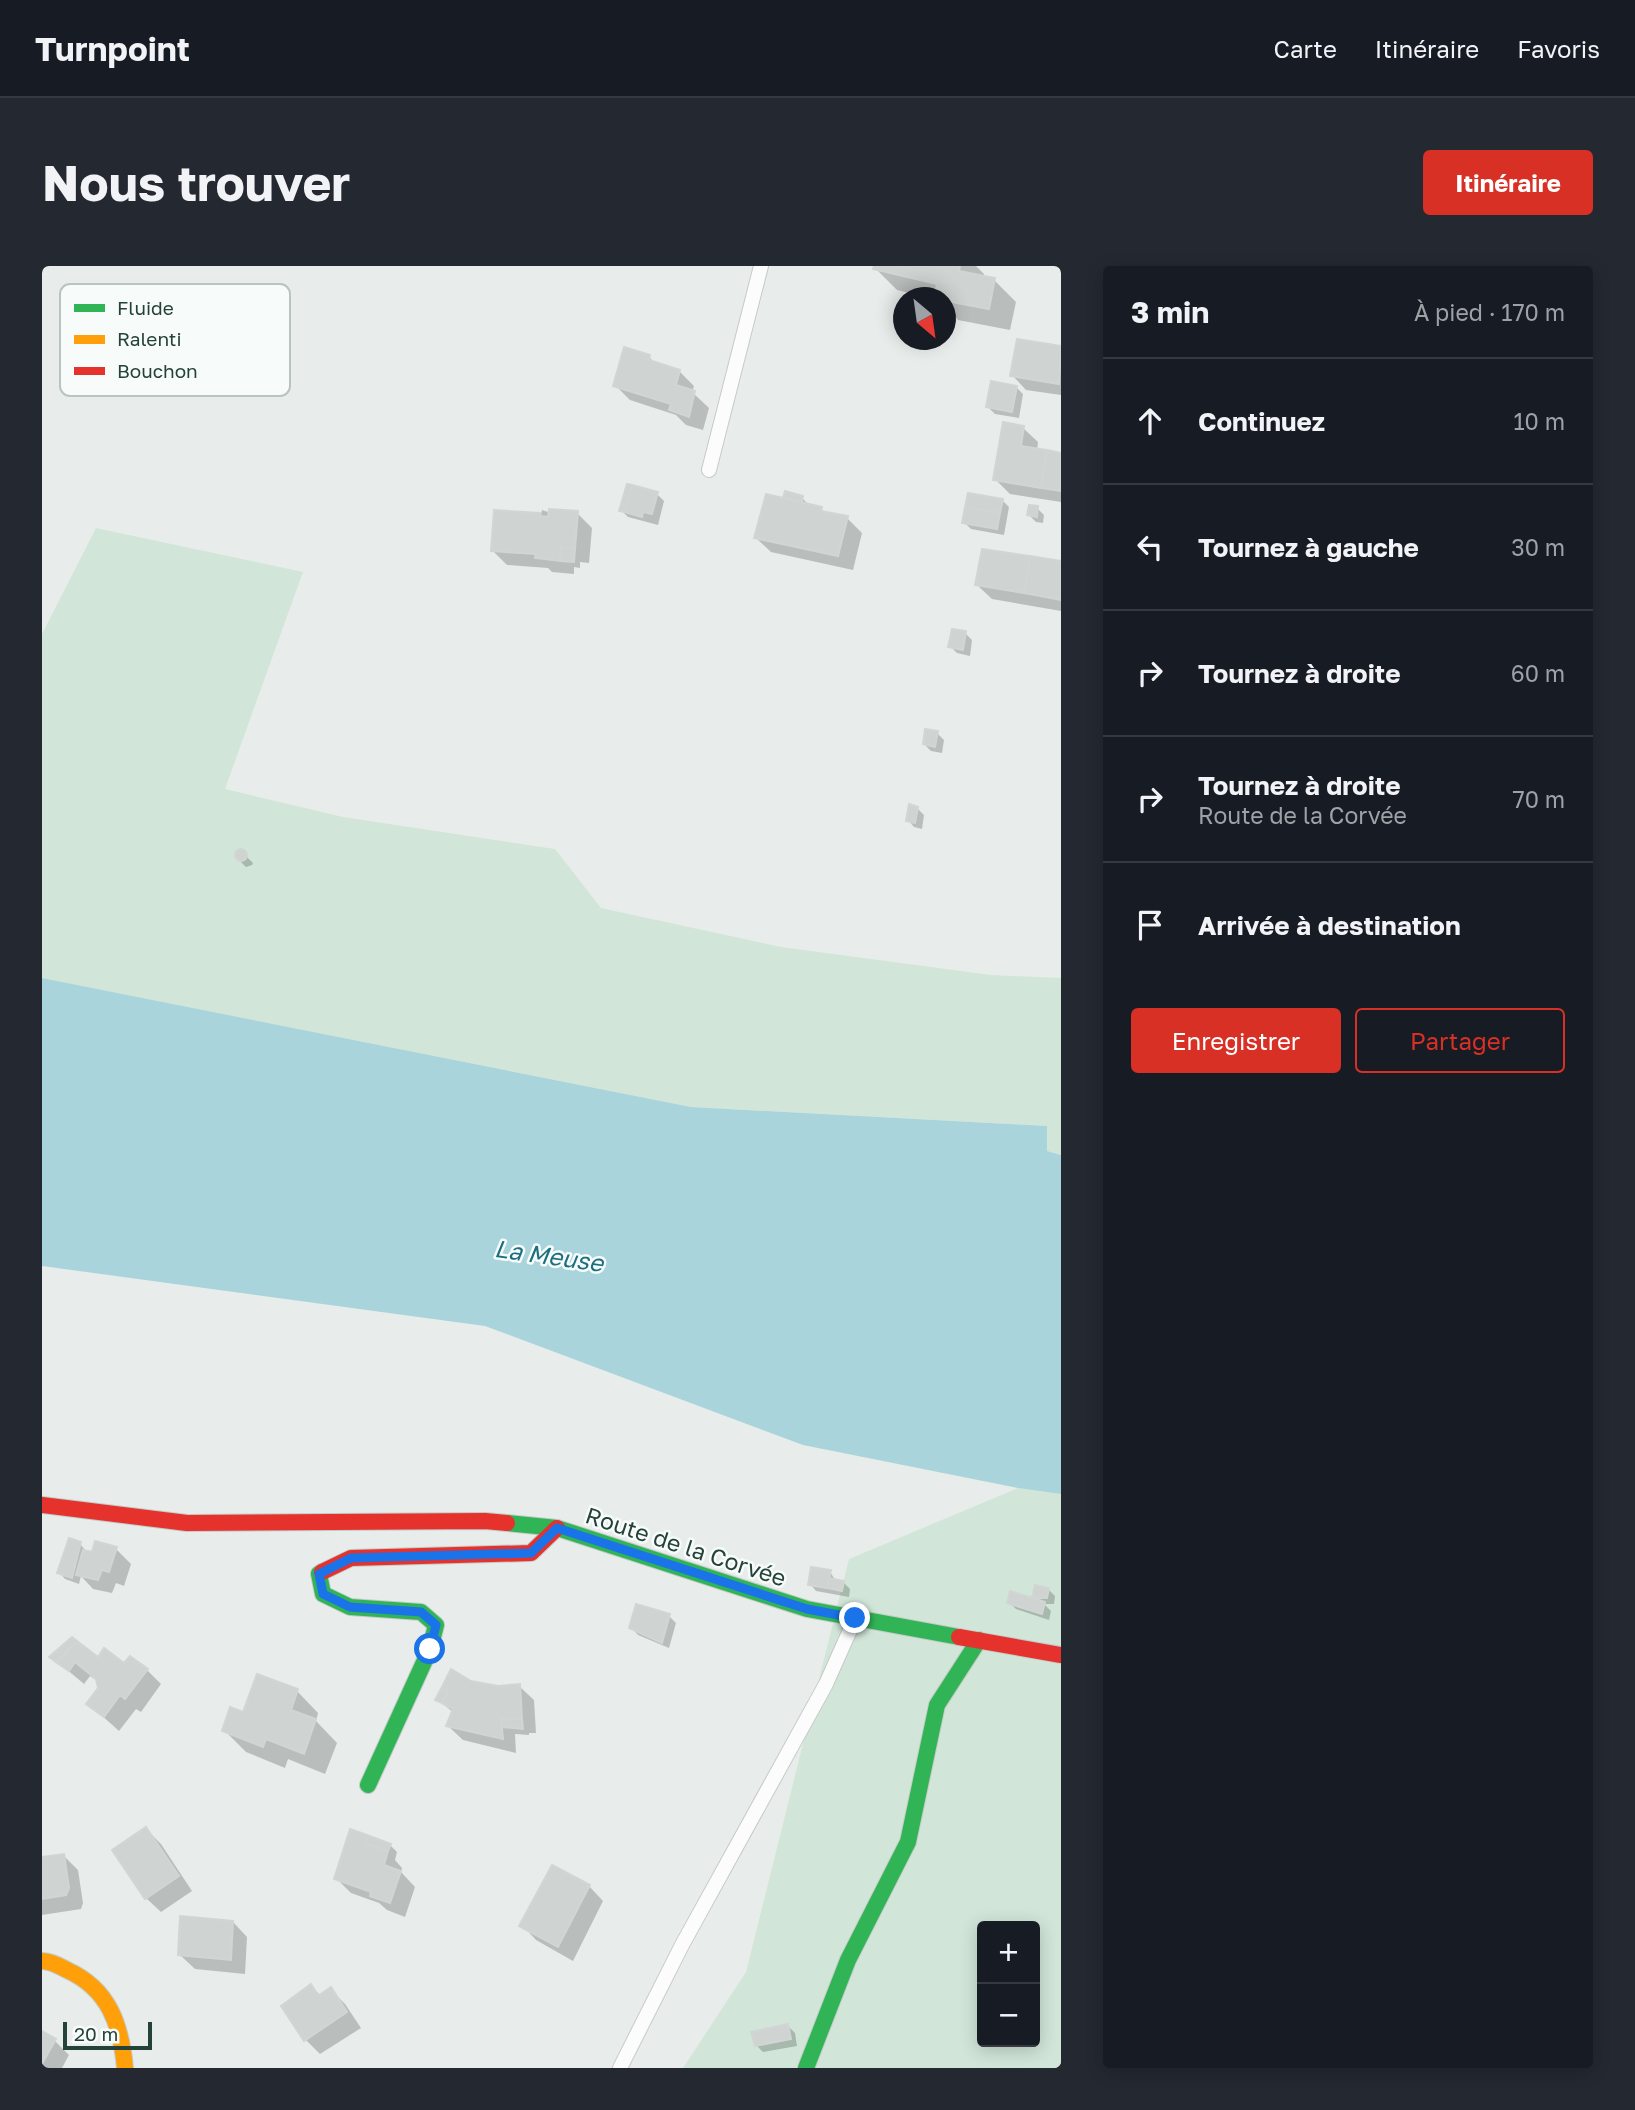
<!DOCTYPE html>
<html lang="fr">
<meta charset="utf-8">
<style>
body{margin:0;font-family:"Golos Text",sans-serif;background:#242831;color:#f1f3f6}
.controls{position:absolute;right:21px;bottom:21px;display:grid;overflow:hidden;border-radius:7px;box-shadow:0 4px 18px #0003}
.controls button{width:63px;height:63px;display:grid;place-items:center;padding:0;border:0;border-bottom:2px solid #363941;background:#171b24;color:#f1f3f6;font:35px sans-serif}
.compass{position:absolute;left:851px;top:21px;width:63px;height:63px;border-radius:50%;background:#171b24;box-shadow:0 4px 18px #0003;rotate:151deg}
.scale{position:absolute;left:21px;bottom:18px;width:89px;box-sizing:border-box;padding-left:7px;border:4px solid #24423a;border-top:0;font-size:19px;line-height:24px;white-space:nowrap;color:#24423a;-webkit-text-stroke:5px #f7fbf9;paint-order:stroke}
.stop{position:absolute;width:21px;height:21px;margin:-16px;border:5px solid #1a73e8;border-radius:50%;background:#fff}
.stop.end{background:#1a73e8;border-color:#fff;box-shadow:0 2px 7px #0008}
.list{margin:0;padding:0;list-style:none}
h2{display:flex;justify-content:space-between;align-items:center;height:91px;margin:0;padding:0 28px;font-size:30px}
h2 small{font-size:23px;font-weight:400;color:#9ea1a6}
.list li{display:grid;grid-template-columns:46px 1fr auto;gap:21px;align-items:center;box-sizing:border-box;height:126px;padding:0 28px;border-top:2px solid #363941}
.list b{display:block;font-size:26px;white-space:nowrap}
.list p{margin:0;font-size:23px;white-space:nowrap;color:#9ea1a6}
.list em{font-size:23px;font-style:normal;color:#9ea1a6}
.actions{display:flex;gap:14px;padding:21px 28px}
.actions a{flex:1;padding:16px 0;border:2px solid #d93025;border-radius:7px;text-align:center;font-size:24px;color:#d93025}
.actions .main{background:#d93025;color:#fff}
.icon{flex:none;width:38px;height:38px;fill:none;stroke:currentColor;stroke-width:2;stroke-linecap:round;stroke-linejoin:round}
.map{position:relative;flex:none;width:1019px;height:1802px;overflow:hidden;border-radius:7px}
header{display:flex;align-items:center;gap:42px;box-sizing:border-box;height:98px;padding:0 35px;background:#171b24;border-bottom:2px solid #363941}
header strong{font-size:33px}
nav{display:flex;gap:38px;margin-inline-start:auto;font-size:24px}
.intro{display:flex;align-items:center;justify-content:space-between;box-sizing:border-box;height:168px;padding:0 42px}
h1{margin:0;font-size:49px}
.button{padding:18px 32px;border-radius:7px;background:#d93025;color:#fff;font-size:24px;font-weight:700}
main{display:flex;gap:42px;padding:0 42px}
aside{flex:1;background:#171b24;border-radius:7px;box-shadow:0 4px 18px #0003}
.map>svg:first-child{display:block}
.green{fill:#d1e6d8;fill-rule:evenodd}
.water{fill:#a9d4db}
.shadow{fill:#0003}
.building{fill:#cfd4d2;stroke:#d1d6d4;stroke-width:2}
.lines{fill:none;stroke-linecap:round;stroke-linejoin:round}
.lane-casing{stroke:#c5cac8;stroke-width:16}
.fast-casing{stroke:#c3cbc8;stroke-width:18}
.slow-casing{stroke:#c3cbc8;stroke-width:18}
.jam-casing{stroke:#c3cbc8;stroke-width:18}
.lane{stroke:#fcfcfc;stroke-width:14}
.fast{stroke:#30b455;stroke-width:16}
.slow{stroke:#ff9f0a;stroke-width:16}
.jam{stroke:#e5322d;stroke-width:16}
.route{stroke:#1a73e8;stroke-width:9}
.labels{text-anchor:middle;dominant-baseline:central;stroke-width:5;stroke-linejoin:round;paint-order:stroke}
.street-label{font-size:23px;fill:#24423a;stroke:#f7fbf9}
.water-label{font-size:24px;font-style:italic;fill:#1c6f80;stroke:#f7fbf9}
.key{fill:#f7fbf9;stroke:#b8c4c0;stroke-width:2}
.key-label{font-size:19px;fill:#24423a}
</style>
<header>
<strong>Turnpoint</strong>
<nav><a>Carte</a><a>Itinéraire</a><a>Favoris</a></nav>
</header>
<div class="intro"><h1>Nous trouver</h1><a class="button">Itinéraire</a></div>
<main>
<div class="map">
<svg width="1019" height="1802" viewBox="0 0 1019 1802">
<rect width="100%" height="100%" fill="#e8edeb"/>
<path class="green" d="M54,262L261,306L183,523L301,551L513,583L559,642L739,681L949,709L1019,712V889L1005,885V860L649,841L0,712V368Z
M976,1222L1019,1228V1802H641L704,1706L807,1293ZM940,1660H993V1776H940Z"/>
<path class="water" d="M0,712L649,841L1005,860V885L1019,889V1228L976,1222L761,1179L443,1060L0,1000Z"/>
<path class="shadow" d="M834,0H934L942,8V12L952,14L974,36L968,64L916,54L904,41V32H887L855,24L833,2Z
M976,75L1019,82V129L984,124L970,109Z
M607,91L614,98L637,105L652,120L650,126L667,142L661,164L644,159L634,149L588,134L573,119Z
M974,121L981,128L977,152L953,148L946,141Z
M981,162L996,176L995,185L1019,189V236L968,228L953,213Z
M615,228L622,235L616,259L586,251L579,244Z
M744,228L760,232L767,239L779,243L783,247L805,252L820,267L811,304L729,286L714,272L742,234Z
M960,234L967,241L962,269L929,263L922,256Z
M995,242L1002,249L1001,257L994,256L987,249Z
M500,244L509,247H535L550,262L547,297L538,296V302L532,301V308L510,306L506,302L465,299L450,284L454,246L499,249Z
M1019,297V345L950,333L935,319Z
M923,367L930,374L928,390L915,387L908,380Z
M895,467L902,474L900,487L889,485L882,478Z
M875,542L882,549L880,563L872,561L866,554Z
M199,585L211,597L210,599L204,601L197,594L194,588Z
M38,1278L45,1286L51,1288L74,1283L89,1298L82,1320L74,1317L70,1327L51,1323L39,1310L37,1318L23,1313L17,1306Z
M788,1306L794,1315L801,1316L808,1323L807,1331L774,1325L768,1318Z
M1006,1323L1013,1330L1012,1338H1002L1009,1345L1007,1354L974,1343L967,1336L991,1335Z
M627,1350L634,1357L627,1382L596,1369L589,1361Z
M56,1393L105,1404L119,1418L99,1446L94,1443L77,1465L47,1438L58,1423L57,1416L48,1410L42,1418L17,1397Z
M477,1420L492,1434L494,1467H487V1469L473,1468L474,1487L421,1474L406,1460L412,1447L395,1433Z
M255,1425L276,1447L274,1455L295,1477L283,1508L246,1493L243,1502L204,1486L182,1464L202,1448Z
M104,1563L119,1578L150,1625L119,1646L104,1632Z
M348,1579L355,1586L353,1594L360,1602L359,1606L373,1621L363,1651L345,1644L337,1637L309,1627L294,1612Z
M21,1589L36,1604L41,1637L39,1643L0,1649V1592Z
M547,1620L561,1635L531,1695L494,1674L480,1659Z
M191,1656L205,1671L203,1708L153,1703L138,1689Z
M269,1720L279,1730L289,1724L303,1738L319,1762L278,1788L263,1773Z
M746,1760L753,1767L755,1780L721,1786L714,1779Z
M0,1767L13,1775L27,1789L20,1802H0Z"/>
<path class="building" d="M832,0H918L917,5L953,12L947,43L904,35V32H892L895,18L831,3Z
M975,73L1019,80L1017,118L968,110Z
M582,81L608,89L607,94L638,104L634,119L653,125L647,151L627,144L629,138L571,120Z
M949,115L975,120L970,146L944,141Z
M961,156L982,160L979,180L1005,184L999,222L951,214Z
M1005,184L1019,187V225L999,222Z
M585,218L590,219L583,246L577,245Z
M590,219L616,226L610,248L601,246L600,251L583,246Z
M743,225L761,230L760,236L741,232Z
M926,227L961,233L958,247L923,241Z
M724,228L780,241L779,245L806,250L796,290L712,272Z
M987,239L996,240L995,251L985,249Z
M923,241L958,247L955,263L920,257Z
M507,243L536,245L533,283L519,281L518,295L493,292L494,288L449,285L452,244L498,247V250L506,251Z
M519,281L533,283L532,296L518,295Z
M940,283L988,290L982,327L933,319Z
M988,290L1019,295V334L982,327Z
M910,363L924,365L921,384L906,381Z
M883,463L896,465L893,481L881,478Z
M867,538L876,541L873,557L864,555Z
M193 589a6 6 0 1 1 12 0a6 6 0 1 1-12 0Z
M27,1272L39,1276L30,1312L15,1307Z
M53,1275L75,1281L67,1306L60,1304L56,1314L34,1309L41,1284L50,1286Z
M769,1301L789,1304L785,1322L766,1319Z
M787,1312L802,1315L800,1325L785,1322Z
M993,1319L1007,1322L1005,1332H995V1334L990,1332Z
M968,1325L1003,1336L1000,1348L965,1337Z
M594,1338L628,1348L620,1377L587,1362Z
M30,1371L35,1375L24,1388L14,1396L7,1391Z
M35,1375L56,1391L62,1382L82,1397L88,1390L106,1403L83,1433L78,1429L62,1451L44,1438L56,1422L54,1413L33,1396L27,1405L14,1396Z
M409,1403L429,1415L456,1420L478,1418L480,1453H459L461,1473L404,1460L411,1443L400,1437L406,1425L400,1421Z
M215,1408L256,1423L249,1444L274,1453L262,1488L224,1473L221,1481L180,1465L188,1441L201,1446Z
M400,1421L406,1425L400,1437L393,1434Z
M459,1453H480L481,1463L460,1461Z
M104,1561L137,1610L103,1633L70,1584Z
M308,1563L325,1569L323,1577L346,1585L342,1599L359,1605L348,1637L328,1630L329,1626L292,1613Z
M325,1569L349,1578L346,1585L323,1577Z
M22,1588L27,1622L24,1629L0,1633V1591Z
M510,1599L548,1619L516,1681L477,1660Z
M138,1650L191,1655L189,1694L136,1689Z
M269,1718L276,1730L289,1721L305,1746L262,1775L239,1740Z
M746,1758L749,1773L713,1780L709,1766Z
M0,1765L14,1773L0,1798Z"/>
<g class="lines">
<defs>
<path id="lane" d="M667,204L719,0
M578,1802L640,1679L784,1418L813,1353"/>
<path id="fast" d="M465,1257L515,1262L765,1343L917,1371
M280,1306L277,1308L281,1328L308,1341L379,1346L394,1359L388,1383L326,1519
M764,1802L806,1694L866,1576L895,1439L937,1374"/>
<path id="slow" d="M0,1695C9,1695 17,1700 25,1704C67,1723 79,1759 83,1802"/>
<path id="jam" d="M0,1239L145,1257L443,1255L465,1257
M280,1306L309,1292L489,1287L515,1262
M917,1371L1019,1389"/>
</defs>
<use href="#lane" class="lane-casing"/>
<use href="#fast" class="fast-casing"/>
<use href="#slow" class="slow-casing"/>
<use href="#jam" class="jam-casing"/>
<use href="#lane" class="lane"/>
<use href="#fast" class="fast"/>
<use href="#slow" class="slow"/>
<use href="#jam" class="jam"/>
</g>
<g class="lines">
<path class="route" d="M388,1383L394,1359L379,1346L308,1341L281,1328L277,1308L309,1292L489,1287L515,1262L765,1343L813,1352"/>
</g>
<g class="labels">
<g class="street-label">
<text transform="translate(644 1280) rotate(18)">Route de la Corvée</text>
</g>
<g class="water-label">
<text transform="translate(507 989) rotate(8)">La Meuse</text>
</g>
</g>
<rect x="18" y="18" width="230" height="112" rx="10" class="key"/>
<rect x="32" y="38" width="31" height="8" fill="#30b455"/>
<rect x="32" y="69" width="31" height="9" fill="#ff9f0a"/>
<rect x="32" y="101" width="31" height="8" fill="#e5322d"/>
<g class="key-label">
<text x="75" y="49">Fluide</text>
<text x="75" y="80">Ralenti</text>
<text x="75" y="112">Bouchon</text>
</g>
</svg>
<div class="controls">
<button>+</button>
<button>−</button>
</div>
<svg class="compass" viewBox="-18 -18 36 36"><path d="M0-13l5 13h-10z" fill="#e53935"/><path d="M0 13l5-13h-10z" fill="#9ea1a6"/></svg>
<div class="scale">20 m</div>
<div class="stop" style="left:388px;top:1383px"></div>
<div class="stop end" style="left:813px;top:1352px"></div>
</div>
<aside>
<h2>3 min<small>À pied · 170 m</small></h2>
<ul class="list">
<li><svg class="icon" aria-label="ahead" viewBox="0 0 24 24"><path d="M12 20V5M6 11l6-6 6 6"/></svg><div><b>Continuez</b></div><em>10 m</em></li>
<li><svg class="icon" aria-label="left" viewBox="0 0 24 24"><path d="M17 20v-9H6M10 6l-5 5 5 5"/></svg><div><b>Tournez à gauche</b></div><em>30 m</em></li>
<li><svg class="icon" aria-label="right" viewBox="0 0 24 24"><path d="M7 20v-9h11M14 6l5 5-5 5"/></svg><div><b>Tournez à droite</b></div><em>60 m</em></li>
<li><svg class="icon" aria-label="right" viewBox="0 0 24 24"><path d="M7 20v-9h11M14 6l5 5-5 5"/></svg><div><b>Tournez à droite</b><p>Route de la Corvée</p></div><em>70 m</em></li>
<li><svg class="icon" aria-label="arrive" viewBox="0 0 24 24"><path d="M6 21V4h12l-3 4 3 4H6"/></svg><div><b>Arrivée à destination</b></div></li>
</ul>
<div class="actions"><a class="main">Enregistrer</a><a>Partager</a></div>
</aside>
</main>
